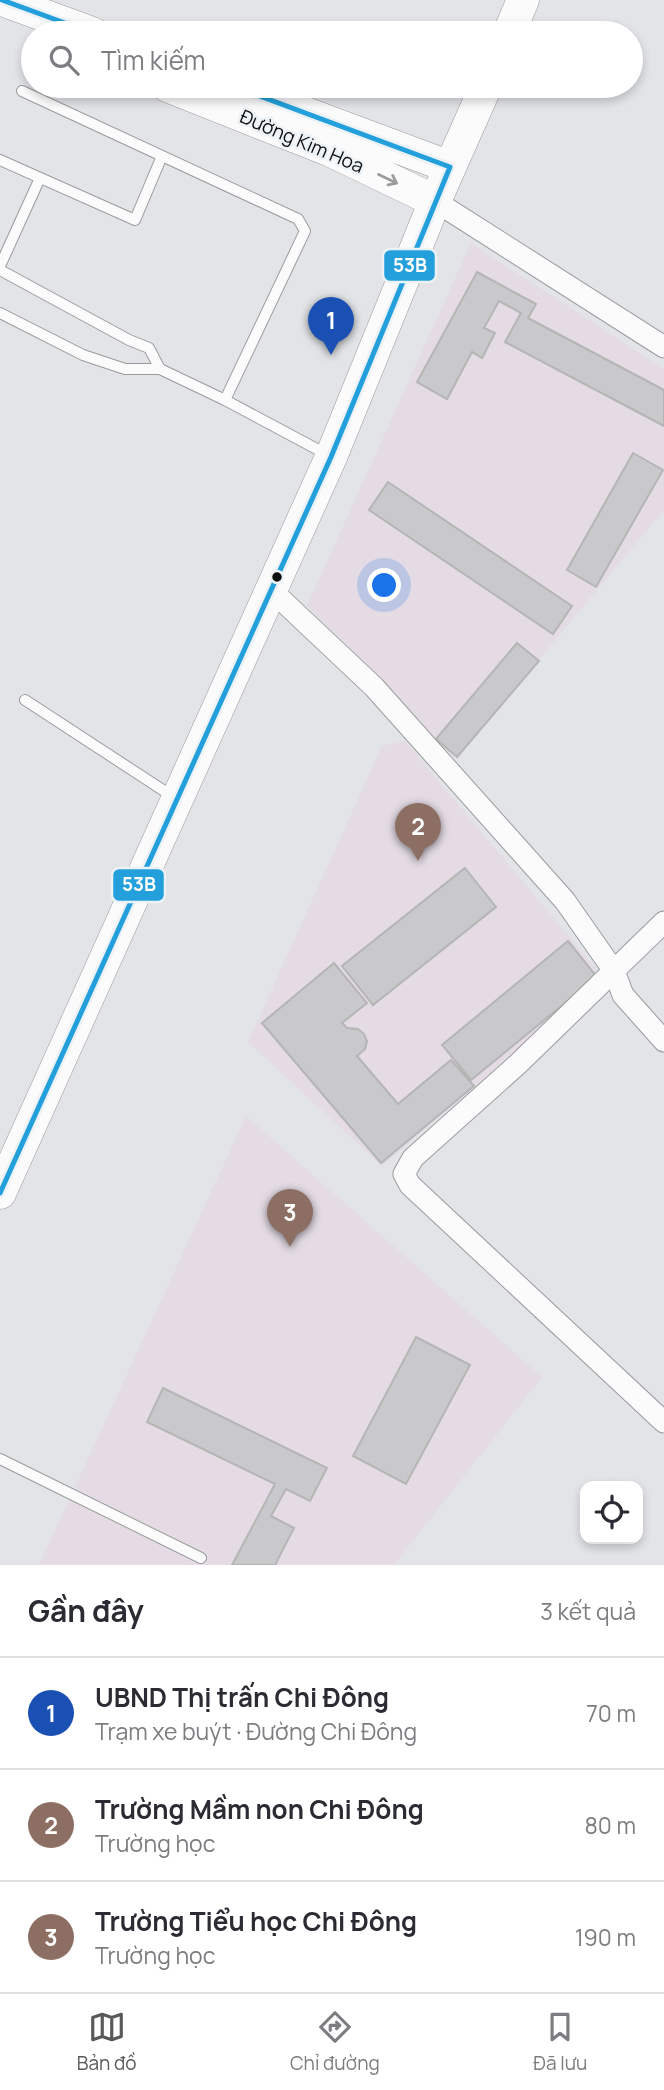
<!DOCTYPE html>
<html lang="vi">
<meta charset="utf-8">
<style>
body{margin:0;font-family:Manrope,sans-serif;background:#f2f2f3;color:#2b2b33}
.controls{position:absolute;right:21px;bottom:21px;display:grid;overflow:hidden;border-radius:14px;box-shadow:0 4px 10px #0003}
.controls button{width:63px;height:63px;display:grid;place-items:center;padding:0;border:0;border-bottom:2px solid #e1e1e2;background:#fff;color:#2b2b33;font:35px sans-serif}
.you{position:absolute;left:385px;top:586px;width:24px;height:24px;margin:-18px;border:5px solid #fff;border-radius:50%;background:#1a73e8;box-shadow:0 0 0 10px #1a73e833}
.badge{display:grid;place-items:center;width:46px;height:46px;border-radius:50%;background:#58595b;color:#fff;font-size:23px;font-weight:700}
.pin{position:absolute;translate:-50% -58px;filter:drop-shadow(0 2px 4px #0008)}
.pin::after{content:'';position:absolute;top:37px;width:24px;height:21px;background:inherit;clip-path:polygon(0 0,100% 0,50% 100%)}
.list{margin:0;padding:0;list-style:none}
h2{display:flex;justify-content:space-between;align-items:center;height:91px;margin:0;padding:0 28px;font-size:30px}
h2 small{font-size:23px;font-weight:400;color:#7c7c81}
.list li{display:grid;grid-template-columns:46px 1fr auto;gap:21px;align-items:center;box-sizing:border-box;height:112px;padding:0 28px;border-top:2px solid #e1e1e2}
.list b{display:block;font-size:26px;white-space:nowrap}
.list p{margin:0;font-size:23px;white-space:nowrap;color:#7c7c81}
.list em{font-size:23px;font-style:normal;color:#7c7c81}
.icon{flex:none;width:38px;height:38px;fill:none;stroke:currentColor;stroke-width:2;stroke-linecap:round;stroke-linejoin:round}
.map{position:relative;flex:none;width:664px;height:1565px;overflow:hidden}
.search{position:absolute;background:#fff;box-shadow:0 4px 10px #0003;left:21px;right:21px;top:21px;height:77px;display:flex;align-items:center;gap:18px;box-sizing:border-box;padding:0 24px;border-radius:38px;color:#7c7c81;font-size:26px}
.sheet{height:427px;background:#fff}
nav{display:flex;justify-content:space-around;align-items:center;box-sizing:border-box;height:98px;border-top:2px solid #e1e1e2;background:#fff;font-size:19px;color:#7c7c81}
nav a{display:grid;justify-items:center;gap:4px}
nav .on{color:#58595b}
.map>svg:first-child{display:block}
.education{fill:#e4dbe5}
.building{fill:#c9c8ca;stroke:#b5b5b6;stroke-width:2}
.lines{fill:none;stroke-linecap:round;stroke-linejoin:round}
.lane-casing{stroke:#999b9d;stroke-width:12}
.street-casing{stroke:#999b9d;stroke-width:23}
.secondary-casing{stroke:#999b9d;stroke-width:33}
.lane{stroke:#fbfbfb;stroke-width:10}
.street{stroke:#fbfbfb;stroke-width:21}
.secondary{stroke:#fbfbfb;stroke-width:32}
.bus-1-casing{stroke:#edf2f6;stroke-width:10}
.bus-1{stroke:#23a0db;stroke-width:5}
.oneway{stroke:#9c9c9d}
.bus-dot{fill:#0d0e10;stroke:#edf2f6;stroke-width:2.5}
.labels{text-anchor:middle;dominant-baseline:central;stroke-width:5;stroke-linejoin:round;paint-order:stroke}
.street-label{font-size:19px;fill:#0d0e10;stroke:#edf2f6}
.line-badge{stroke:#edf2f6;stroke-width:2.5}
.badge-label{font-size:19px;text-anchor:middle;font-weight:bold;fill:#fff}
</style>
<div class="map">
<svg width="664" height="1565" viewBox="0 0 664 1565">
<rect width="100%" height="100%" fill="#e2e4e7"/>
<path class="education" d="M471,243L664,369V510L457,757L436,739L307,606Z
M405,741L603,977L382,1166L248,1042L382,746Z
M246,1116L542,1377L394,1565H39Z"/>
<path class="building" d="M477,272L536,304L528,318L664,390V426L505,342L521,313L499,301L484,328L495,333L482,358L472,352L447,399L417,382Z
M633,453L663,470L596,587L567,570Z
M388,482L572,606L553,634L369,510Z
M517,643L539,661L457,757L436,739Z
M465,868L496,907L373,1005L342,966Z
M568,941L597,977L471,1080L442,1045Z
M334,963L367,1003L342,1023L347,1028L358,1029L364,1034L367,1041L365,1049L357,1056L398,1104L451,1060L474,1086L381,1163L262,1023Z
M416,1337L470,1365L406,1484L353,1456Z
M163,1388L327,1468L310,1501L286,1489L271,1516L294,1528L275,1565H232L275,1484L147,1422Z"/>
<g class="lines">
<defs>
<path id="lane" d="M22,91L298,219L305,231L225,400
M0,160L135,220L162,156
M0,266L40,178
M0,270L129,340L149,348L160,369
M0,313L83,355L125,369H160L225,400L328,455
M25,700L175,798
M0,1459L201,1558"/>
<path id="street" d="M435,201L664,347
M270,589L374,687L565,901L614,971L623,995L664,1041
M664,922L518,1064L413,1158L404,1174L410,1185L664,1422"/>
<path id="secondary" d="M2,0L92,33
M509,33L523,0
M167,86L331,151L435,201
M233,86L450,167
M0,1193L331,457L435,201L486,86"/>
</defs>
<use href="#lane" class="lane-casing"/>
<use href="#street" class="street-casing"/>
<use href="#secondary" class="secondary-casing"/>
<use href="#lane" class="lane"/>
<use href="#street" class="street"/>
<use href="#secondary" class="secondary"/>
<defs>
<path id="bus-1" d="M2,0L92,33
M0,1193L331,457L450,167L233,86"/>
</defs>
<use href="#bus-1" class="bus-1-casing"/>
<use href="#bus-1" class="bus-1"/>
</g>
<defs><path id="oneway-shaft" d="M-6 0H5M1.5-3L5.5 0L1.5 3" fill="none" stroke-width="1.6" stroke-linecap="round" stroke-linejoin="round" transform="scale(1.75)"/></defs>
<use class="oneway" href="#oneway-shaft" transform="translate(388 179) rotate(26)"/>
<circle class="bus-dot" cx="277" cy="577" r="6"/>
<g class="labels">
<g class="street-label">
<text transform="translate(302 141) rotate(23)">Đường Kim Hoa</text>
</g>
</g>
<g class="line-badge">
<rect x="383" y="249" width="53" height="33" rx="7" fill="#23a0db"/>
<rect x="112" y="868" width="53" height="34" rx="7" fill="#23a0db"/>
</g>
<g class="badge-label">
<text x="410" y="272">53B</text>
<text x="139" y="891">53B</text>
</g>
</svg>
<div class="controls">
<button><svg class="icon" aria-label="locate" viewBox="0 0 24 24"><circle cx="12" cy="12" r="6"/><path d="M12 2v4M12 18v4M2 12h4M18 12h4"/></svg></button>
</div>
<div class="you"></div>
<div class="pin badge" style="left:331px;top:355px;background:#1a4fb4">1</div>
<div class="pin badge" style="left:418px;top:861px;background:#8d6e63">2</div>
<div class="pin badge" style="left:290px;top:1247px;background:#8d6e63">3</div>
<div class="search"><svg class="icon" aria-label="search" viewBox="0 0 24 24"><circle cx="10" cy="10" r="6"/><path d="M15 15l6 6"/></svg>Tìm kiếm</div>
</div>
<section class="sheet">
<h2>Gần đây<small>3 kết quả</small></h2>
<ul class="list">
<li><span class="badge" style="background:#1a4fb4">1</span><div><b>UBND Thị trấn Chi Đông</b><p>Trạm xe buýt · Đường Chi Đông</p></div><em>70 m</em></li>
<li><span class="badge" style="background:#8d6e63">2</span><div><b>Trường Mầm non Chi Đông</b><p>Trường học</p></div><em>80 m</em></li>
<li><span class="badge" style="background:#8d6e63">3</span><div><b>Trường Tiểu học Chi Đông</b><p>Trường học</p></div><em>190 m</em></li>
</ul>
</section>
<nav>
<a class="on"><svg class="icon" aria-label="map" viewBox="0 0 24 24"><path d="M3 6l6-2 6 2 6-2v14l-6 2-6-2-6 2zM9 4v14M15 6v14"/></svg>Bản đồ</a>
<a><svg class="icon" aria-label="directions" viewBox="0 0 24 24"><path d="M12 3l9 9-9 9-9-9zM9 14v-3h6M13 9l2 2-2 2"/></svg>Chỉ đường</a>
<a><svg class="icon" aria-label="saved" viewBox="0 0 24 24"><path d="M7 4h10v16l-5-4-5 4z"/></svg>Đã lưu</a>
</nav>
